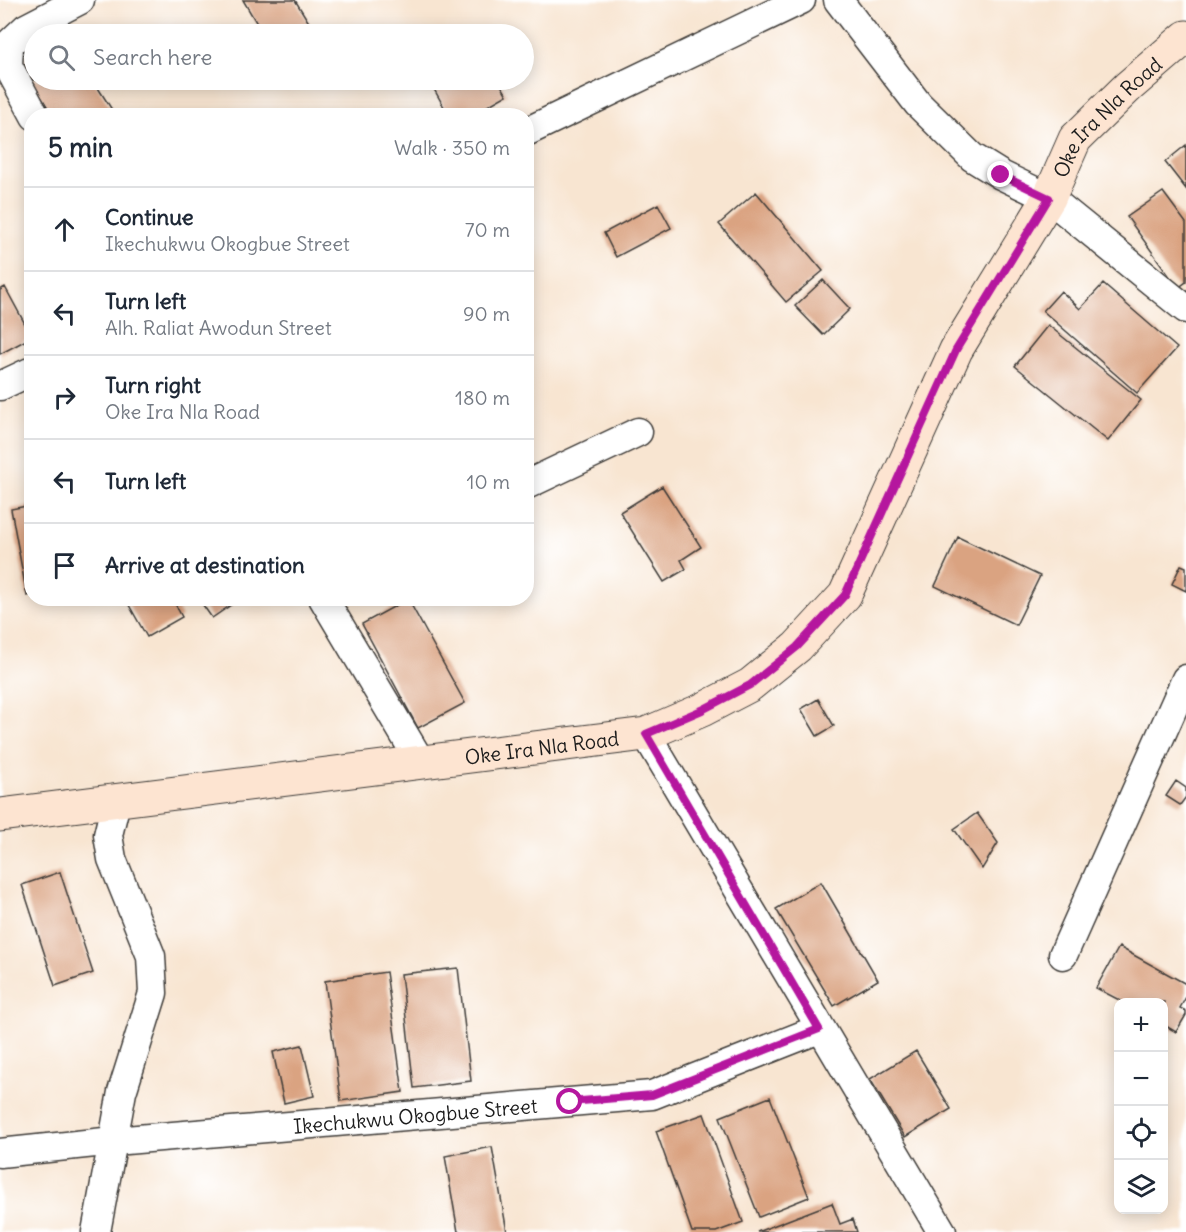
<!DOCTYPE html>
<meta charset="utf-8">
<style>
body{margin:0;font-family:Delius,sans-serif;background:#f2f2f3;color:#1f2937}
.controls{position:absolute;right:18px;bottom:18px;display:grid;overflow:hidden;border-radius:12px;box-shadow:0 3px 15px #0003}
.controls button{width:54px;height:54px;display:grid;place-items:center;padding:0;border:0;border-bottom:2px solid #e0e1e3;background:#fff;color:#1f2937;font:30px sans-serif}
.stop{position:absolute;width:18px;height:18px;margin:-14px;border:4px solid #b5179e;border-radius:50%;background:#fff}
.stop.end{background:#b5179e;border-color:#fff;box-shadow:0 2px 6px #0008}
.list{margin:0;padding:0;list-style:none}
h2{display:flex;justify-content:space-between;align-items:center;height:78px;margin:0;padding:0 24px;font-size:26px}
h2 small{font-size:20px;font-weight:400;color:#747a83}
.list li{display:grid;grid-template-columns:39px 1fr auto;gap:18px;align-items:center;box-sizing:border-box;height:84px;padding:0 24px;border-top:2px solid #e0e1e3}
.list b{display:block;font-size:22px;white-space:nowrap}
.list p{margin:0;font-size:20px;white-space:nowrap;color:#747a83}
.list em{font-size:20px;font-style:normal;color:#747a83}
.icon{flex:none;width:33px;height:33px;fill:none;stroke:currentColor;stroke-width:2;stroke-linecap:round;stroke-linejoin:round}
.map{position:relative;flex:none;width:1186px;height:1232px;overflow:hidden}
.search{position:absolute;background:#fff;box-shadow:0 3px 15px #0003;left:24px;top:24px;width:510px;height:66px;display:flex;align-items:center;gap:15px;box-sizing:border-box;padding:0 21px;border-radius:33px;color:#747a83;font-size:22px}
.panel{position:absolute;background:#fff;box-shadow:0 3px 15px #0003;left:24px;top:108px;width:510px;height:498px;border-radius:24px}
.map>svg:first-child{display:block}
.building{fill:#daa381}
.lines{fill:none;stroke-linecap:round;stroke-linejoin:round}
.street-casing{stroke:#3d3a37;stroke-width:31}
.secondary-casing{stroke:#3d3a37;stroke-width:35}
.street{stroke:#fff;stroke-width:28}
.secondary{stroke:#fde4d1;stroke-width:33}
.route{stroke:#b5179e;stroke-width:8}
.labels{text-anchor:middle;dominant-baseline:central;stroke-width:4.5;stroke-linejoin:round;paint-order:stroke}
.street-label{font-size:20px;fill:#1c1c1c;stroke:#fff}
</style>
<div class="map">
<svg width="1186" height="1232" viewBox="0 0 1186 1232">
<rect width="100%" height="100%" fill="#fff"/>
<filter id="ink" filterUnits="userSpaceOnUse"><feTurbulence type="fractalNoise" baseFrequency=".0167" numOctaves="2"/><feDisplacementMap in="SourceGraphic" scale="12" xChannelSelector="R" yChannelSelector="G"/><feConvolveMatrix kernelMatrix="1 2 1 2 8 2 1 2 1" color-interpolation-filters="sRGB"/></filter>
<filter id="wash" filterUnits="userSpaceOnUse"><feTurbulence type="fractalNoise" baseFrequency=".008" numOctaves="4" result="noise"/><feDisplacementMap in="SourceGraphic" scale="24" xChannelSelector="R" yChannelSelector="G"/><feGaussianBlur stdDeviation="1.35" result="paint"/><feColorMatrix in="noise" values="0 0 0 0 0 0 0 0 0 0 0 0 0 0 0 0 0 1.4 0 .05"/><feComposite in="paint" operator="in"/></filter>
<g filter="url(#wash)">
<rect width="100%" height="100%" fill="#f8e5d1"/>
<g id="blocks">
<path class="building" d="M243,0H295L316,34H263Z
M34,58V80H93L116,116H53L22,66Z
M429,80H498L507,95L470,116H449Z
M1186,145V189L1165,162Z
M756,192L823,271L786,302L719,224Z
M1163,192L1186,223V282L1178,288L1127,217Z
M658,204L671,228L616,257L604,233Z
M823,280L850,309L823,335L795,306Z
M1103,284L1177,348L1137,393L1043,311L1061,291L1080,309Z
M5,287L32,337L0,354V290Z
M1048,325L1141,400L1108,441L1015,366Z
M662,486L701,547L681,560L686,569L664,582L620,512Z
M32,505V595L27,596L11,509Z
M958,537L1040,576L1016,625L935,586Z
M1181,565L1186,567V591L1172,584Z
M125,598H172L182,617L147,637Z
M198,598H241L212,618Z
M408,599L465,703L418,728L362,624Z
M818,699L834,726L817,736L801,709Z
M1176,781L1186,788V797L1180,805L1166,796Z
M977,813L998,843L982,869L954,829Z
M60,872L93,973L55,986L22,885Z
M821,882L878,980L834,1006L776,909Z
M1119,947L1186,984V997L1180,1008L1186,1011V1015L1176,1032L1164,1025V1002H1123L1096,988Z
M458,968L471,1081L414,1088L401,974Z
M386,972L403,1092L341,1101L325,981Z
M302,1045L314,1096L284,1103L273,1052Z
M916,1051L951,1109L905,1137L870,1079Z
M770,1097L809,1197L759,1217L720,1117Z
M704,1114L743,1222L716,1232H692L656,1131Z
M492,1147L507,1232H458L445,1156Z
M832,1203L840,1224L853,1219L857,1232H757Z"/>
</g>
</g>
<g filter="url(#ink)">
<use href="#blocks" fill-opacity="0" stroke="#3d3a37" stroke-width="1.5"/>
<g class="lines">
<defs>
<g id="street">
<path d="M838,0L918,104L972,157L1001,175L1049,198L1186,309"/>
<path d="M35,116L8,66L9,44L26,28L80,0"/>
<path d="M526,132L801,0"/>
<path d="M0,386L32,371"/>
<path d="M526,485L638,432"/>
<path d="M323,598L420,761"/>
<path d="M646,734L942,1232"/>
<path d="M1063,955L1186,679"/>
<path id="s1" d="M0,1153L114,1141L652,1095L819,1029"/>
<path d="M96,1232L122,1092L153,993L151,956L112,859L108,835L116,802"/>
</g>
<g id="secondary">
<path id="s2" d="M0,815L646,734L702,710L750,685L797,647L845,595L956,350L1049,198L1075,139L1128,87L1186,37"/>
</g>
</defs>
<use href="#street" class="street-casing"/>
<use href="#secondary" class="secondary-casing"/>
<use href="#street" class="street"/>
<use href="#secondary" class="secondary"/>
</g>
</g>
<g class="lines" filter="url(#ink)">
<path class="route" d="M570,1102L652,1095L819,1029L646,734L702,710L750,685L797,647L845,595L956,350L1049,198L1001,175"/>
</g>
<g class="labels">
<g class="street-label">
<text stroke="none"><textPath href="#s2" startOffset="1446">Oke Ira Nla Road</textPath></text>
<text stroke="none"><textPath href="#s2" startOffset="546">Oke Ira Nla Road</textPath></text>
<text stroke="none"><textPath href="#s1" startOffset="417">Ikechukwu Okogbue Street</textPath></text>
</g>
</g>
</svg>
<div class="controls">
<button>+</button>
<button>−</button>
<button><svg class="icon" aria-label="locate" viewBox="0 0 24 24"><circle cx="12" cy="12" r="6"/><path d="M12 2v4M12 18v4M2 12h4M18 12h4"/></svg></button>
<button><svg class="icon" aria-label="layers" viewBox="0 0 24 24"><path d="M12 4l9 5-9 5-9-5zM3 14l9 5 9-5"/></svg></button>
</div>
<div class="stop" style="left:570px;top:1102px"></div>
<div class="stop end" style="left:1001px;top:175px"></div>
<div class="search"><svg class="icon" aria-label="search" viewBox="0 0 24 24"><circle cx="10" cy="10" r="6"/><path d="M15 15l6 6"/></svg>Search here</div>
<section class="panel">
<h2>5 min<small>Walk · 350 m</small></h2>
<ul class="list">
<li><svg class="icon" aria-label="ahead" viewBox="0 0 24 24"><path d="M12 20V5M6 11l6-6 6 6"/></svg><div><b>Continue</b><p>Ikechukwu Okogbue Street</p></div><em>70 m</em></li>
<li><svg class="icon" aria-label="left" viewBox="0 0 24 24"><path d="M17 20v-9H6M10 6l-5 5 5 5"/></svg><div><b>Turn left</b><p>Alh. Raliat Awodun Street</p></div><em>90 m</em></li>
<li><svg class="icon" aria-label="right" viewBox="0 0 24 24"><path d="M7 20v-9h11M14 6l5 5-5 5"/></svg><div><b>Turn right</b><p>Oke Ira Nla Road</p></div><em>180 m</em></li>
<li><svg class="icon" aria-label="left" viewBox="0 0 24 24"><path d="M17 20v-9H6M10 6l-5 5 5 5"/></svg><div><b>Turn left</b></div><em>10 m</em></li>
<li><svg class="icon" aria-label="arrive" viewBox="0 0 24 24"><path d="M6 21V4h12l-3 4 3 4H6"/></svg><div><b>Arrive at destination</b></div></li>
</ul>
</section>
</div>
